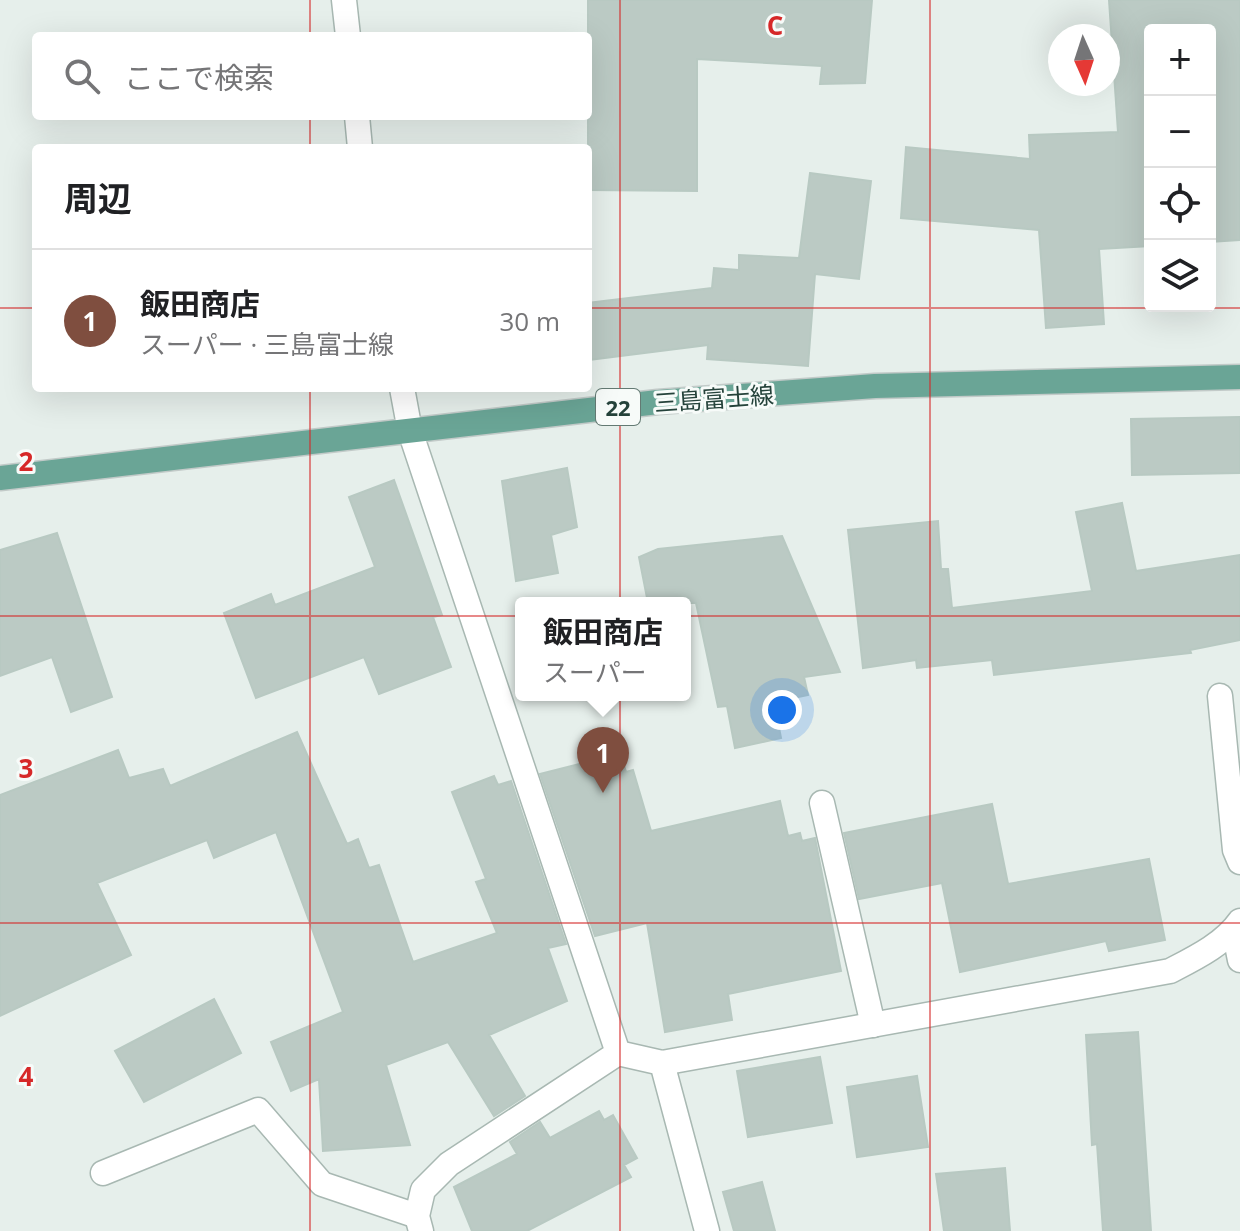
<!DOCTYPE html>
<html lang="ja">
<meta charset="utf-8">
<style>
body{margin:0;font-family:"Open Sans","Noto Sans JP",sans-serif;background:#f2f2f2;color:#202124}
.controls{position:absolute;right:24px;top:24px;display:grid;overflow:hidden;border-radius:8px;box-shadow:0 8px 32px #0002}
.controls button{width:72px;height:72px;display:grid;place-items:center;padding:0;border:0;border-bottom:2px solid #e0e0e0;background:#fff;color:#202124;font:40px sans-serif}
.compass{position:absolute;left:1048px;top:24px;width:72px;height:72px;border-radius:50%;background:#fff;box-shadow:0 8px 32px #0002;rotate:177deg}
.you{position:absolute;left:782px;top:710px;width:28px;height:28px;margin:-20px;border:6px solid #fff;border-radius:50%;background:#1a73e8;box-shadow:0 0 0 12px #1a73e833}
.badge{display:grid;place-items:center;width:52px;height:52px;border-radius:50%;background:#7f4e3f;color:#fff;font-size:26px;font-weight:700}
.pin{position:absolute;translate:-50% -66px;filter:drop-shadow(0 2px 4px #0008)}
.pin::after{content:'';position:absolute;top:42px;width:28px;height:24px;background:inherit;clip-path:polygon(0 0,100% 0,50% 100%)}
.popup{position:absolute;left:515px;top:597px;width:176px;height:104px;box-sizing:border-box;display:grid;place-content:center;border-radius:8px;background:#fff;filter:drop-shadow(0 2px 6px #0005);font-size:26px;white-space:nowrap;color:#757577}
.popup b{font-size:30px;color:#202124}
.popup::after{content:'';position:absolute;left:50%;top:100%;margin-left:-16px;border:16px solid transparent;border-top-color:#fff}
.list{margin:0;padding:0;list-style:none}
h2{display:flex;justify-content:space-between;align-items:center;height:104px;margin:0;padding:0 32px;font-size:34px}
h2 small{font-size:26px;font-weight:400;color:#757577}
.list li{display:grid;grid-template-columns:52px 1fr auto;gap:24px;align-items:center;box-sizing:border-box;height:144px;padding:0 32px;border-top:2px solid #e0e0e0}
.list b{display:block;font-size:30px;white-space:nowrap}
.list p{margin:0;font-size:26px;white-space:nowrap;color:#757577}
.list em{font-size:26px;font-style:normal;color:#757577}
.icon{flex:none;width:44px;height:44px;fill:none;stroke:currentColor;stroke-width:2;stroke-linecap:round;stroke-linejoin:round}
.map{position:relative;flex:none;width:1240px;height:1231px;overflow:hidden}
.search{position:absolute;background:#fff;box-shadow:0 8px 32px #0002;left:32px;top:32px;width:560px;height:88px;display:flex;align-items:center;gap:20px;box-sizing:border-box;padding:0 28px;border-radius:8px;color:#757577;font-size:30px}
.panel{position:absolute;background:#fff;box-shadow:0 8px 32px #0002;left:32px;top:144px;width:560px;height:248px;border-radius:8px}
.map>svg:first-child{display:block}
.building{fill:#bbcac4;stroke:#b8c9c2;stroke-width:2}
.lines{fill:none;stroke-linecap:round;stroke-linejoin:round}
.service-casing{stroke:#a8b8b2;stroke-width:27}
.minor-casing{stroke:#a8b8b2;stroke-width:27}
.primary-casing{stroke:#c2cac8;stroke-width:27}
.service{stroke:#fff;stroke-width:24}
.minor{stroke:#fff;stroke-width:24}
.primary{stroke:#6aa596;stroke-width:24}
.grid{fill:none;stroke:#d62828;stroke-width:2;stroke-opacity:0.55}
.labels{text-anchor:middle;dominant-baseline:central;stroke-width:6;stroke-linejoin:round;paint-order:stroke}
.shield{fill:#f7fbf9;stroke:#637a73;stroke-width:2}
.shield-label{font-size:22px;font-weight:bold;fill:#24423a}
.street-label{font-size:24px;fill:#24423a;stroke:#f7fbf9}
.grid-label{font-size:26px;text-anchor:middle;font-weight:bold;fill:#d62828;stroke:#f7fbf9;stroke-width:6;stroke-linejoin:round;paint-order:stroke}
</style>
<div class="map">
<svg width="1240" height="1231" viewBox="0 0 1240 1231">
<rect width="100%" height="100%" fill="#e6efeb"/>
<path class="building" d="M588,0H872L865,83L820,84L822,66L697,59V191L588,190Z
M1109,0H1240V240L1210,242V30H1150V246L1099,249L1104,324L1046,328L1039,230L901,218L906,147L1030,159L1029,135L1118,132Z
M810,173L871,181L859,279L815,274L808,366L707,359L708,345L588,360V303L712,288L714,268L739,270V255L799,258Z
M1240,417V473L1132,475L1131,419Z
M567,468L577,527L551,535L558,573L516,581L502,481Z
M394,480L442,615L433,617L451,667L379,694L364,657L256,698L224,613L271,594L275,605L375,567L349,497Z
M1122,503L1136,571L1240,555V640L1190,650L1191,653L994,675L992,660L917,668L916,660L863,668L848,530L938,521L941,569H948L952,608L1092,591L1076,512Z
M57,533L112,697L71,712L52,657L0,676V550Z
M782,536L840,672L804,677L808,695L774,702L781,738L735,748L727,706L718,707L696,603H648L639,557L658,549Z
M297,732L347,844L358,839L369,868L379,865L413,962L497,933L476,882L486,879L452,792L494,776L498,785L511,781L566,944L548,948L567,1001L489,1035L525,1096L494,1116L448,1042L386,1065L410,1145L323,1151L319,1079L291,1091L271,1042L343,1012L276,832L214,858L207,840L97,883L131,955L0,1016V795L118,750L129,778L163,769L170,786Z
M603,758L605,764L622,759L626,772L633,770L651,831L780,801L788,836L800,833L802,841L815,838L841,971L728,994L732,1020L665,1032L647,923L595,936L540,774Z
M992,804L1008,884L1149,859L1165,940L1109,951L1106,941L960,972L942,883L859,899L844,833Z
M214,999L241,1053L144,1102L115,1051Z
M1138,1032L1151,1231H1103L1097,1144L1092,1145L1086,1035Z
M820,1057L832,1123L748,1137L737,1071Z
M917,1076L928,1147L857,1157L847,1087Z
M599,1111L604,1120L613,1115L637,1158L624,1165L631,1177L527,1231H472L454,1187L517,1154L510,1142L540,1122L550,1138Z
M1005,1168L1010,1231H944L936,1174Z
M762,1182L775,1231H734L723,1192Z"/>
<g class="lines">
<defs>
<path id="service" d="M1220,696L1235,850L1240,862
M822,803L873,1025
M1234,930L1240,960
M103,1173L258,1110L322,1184L417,1216"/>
<path id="minor" d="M344,0L348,36
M357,116L360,148
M402,388L410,431L618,1053L662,1063L707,1231
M662,1063L1170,971C1195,958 1224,944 1240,921
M421,1231L417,1216L423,1190L449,1164L618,1053"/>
<path id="primary" d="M0,478L658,402L875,386L1240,377"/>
</defs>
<use href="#service" class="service-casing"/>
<use href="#minor" class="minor-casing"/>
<use href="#primary" class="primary-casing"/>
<use href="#service" class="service"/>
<use href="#minor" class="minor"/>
<use href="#primary" class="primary"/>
</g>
<path class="grid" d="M310,0V36M620,0V1231M930,0V1231M310,116V148M0,308H36M588,308H1240M310,388V1231M0,616H1240M0,923H1240"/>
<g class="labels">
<rect class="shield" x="596" y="389" width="44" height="36" rx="6"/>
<g class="shield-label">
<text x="618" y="407">22</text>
</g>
<g class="street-label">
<text transform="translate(714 398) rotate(-4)">三島富士線</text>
</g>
</g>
<g class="grid-label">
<text x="775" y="35">C</text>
<text x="26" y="471">2</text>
<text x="26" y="778">3</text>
<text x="26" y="1086">4</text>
</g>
</svg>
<div class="controls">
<button>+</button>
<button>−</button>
<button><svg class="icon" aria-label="locate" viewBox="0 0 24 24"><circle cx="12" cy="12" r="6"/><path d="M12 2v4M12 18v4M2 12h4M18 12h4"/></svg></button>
<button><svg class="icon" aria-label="layers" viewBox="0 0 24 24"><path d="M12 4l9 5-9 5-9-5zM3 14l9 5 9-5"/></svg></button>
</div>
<svg class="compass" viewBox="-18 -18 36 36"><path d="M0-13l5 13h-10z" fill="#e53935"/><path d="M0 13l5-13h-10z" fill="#757577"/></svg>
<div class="you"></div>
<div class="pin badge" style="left:603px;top:793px">1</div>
<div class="popup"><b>飯田商店</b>スーパー</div>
<div class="search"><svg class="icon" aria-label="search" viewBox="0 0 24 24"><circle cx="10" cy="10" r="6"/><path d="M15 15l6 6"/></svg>ここで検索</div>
<section class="panel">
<h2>周辺<small></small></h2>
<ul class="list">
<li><span class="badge">1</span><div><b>飯田商店</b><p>スーパー · 三島富士線</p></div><em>30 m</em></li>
</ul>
</section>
</div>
